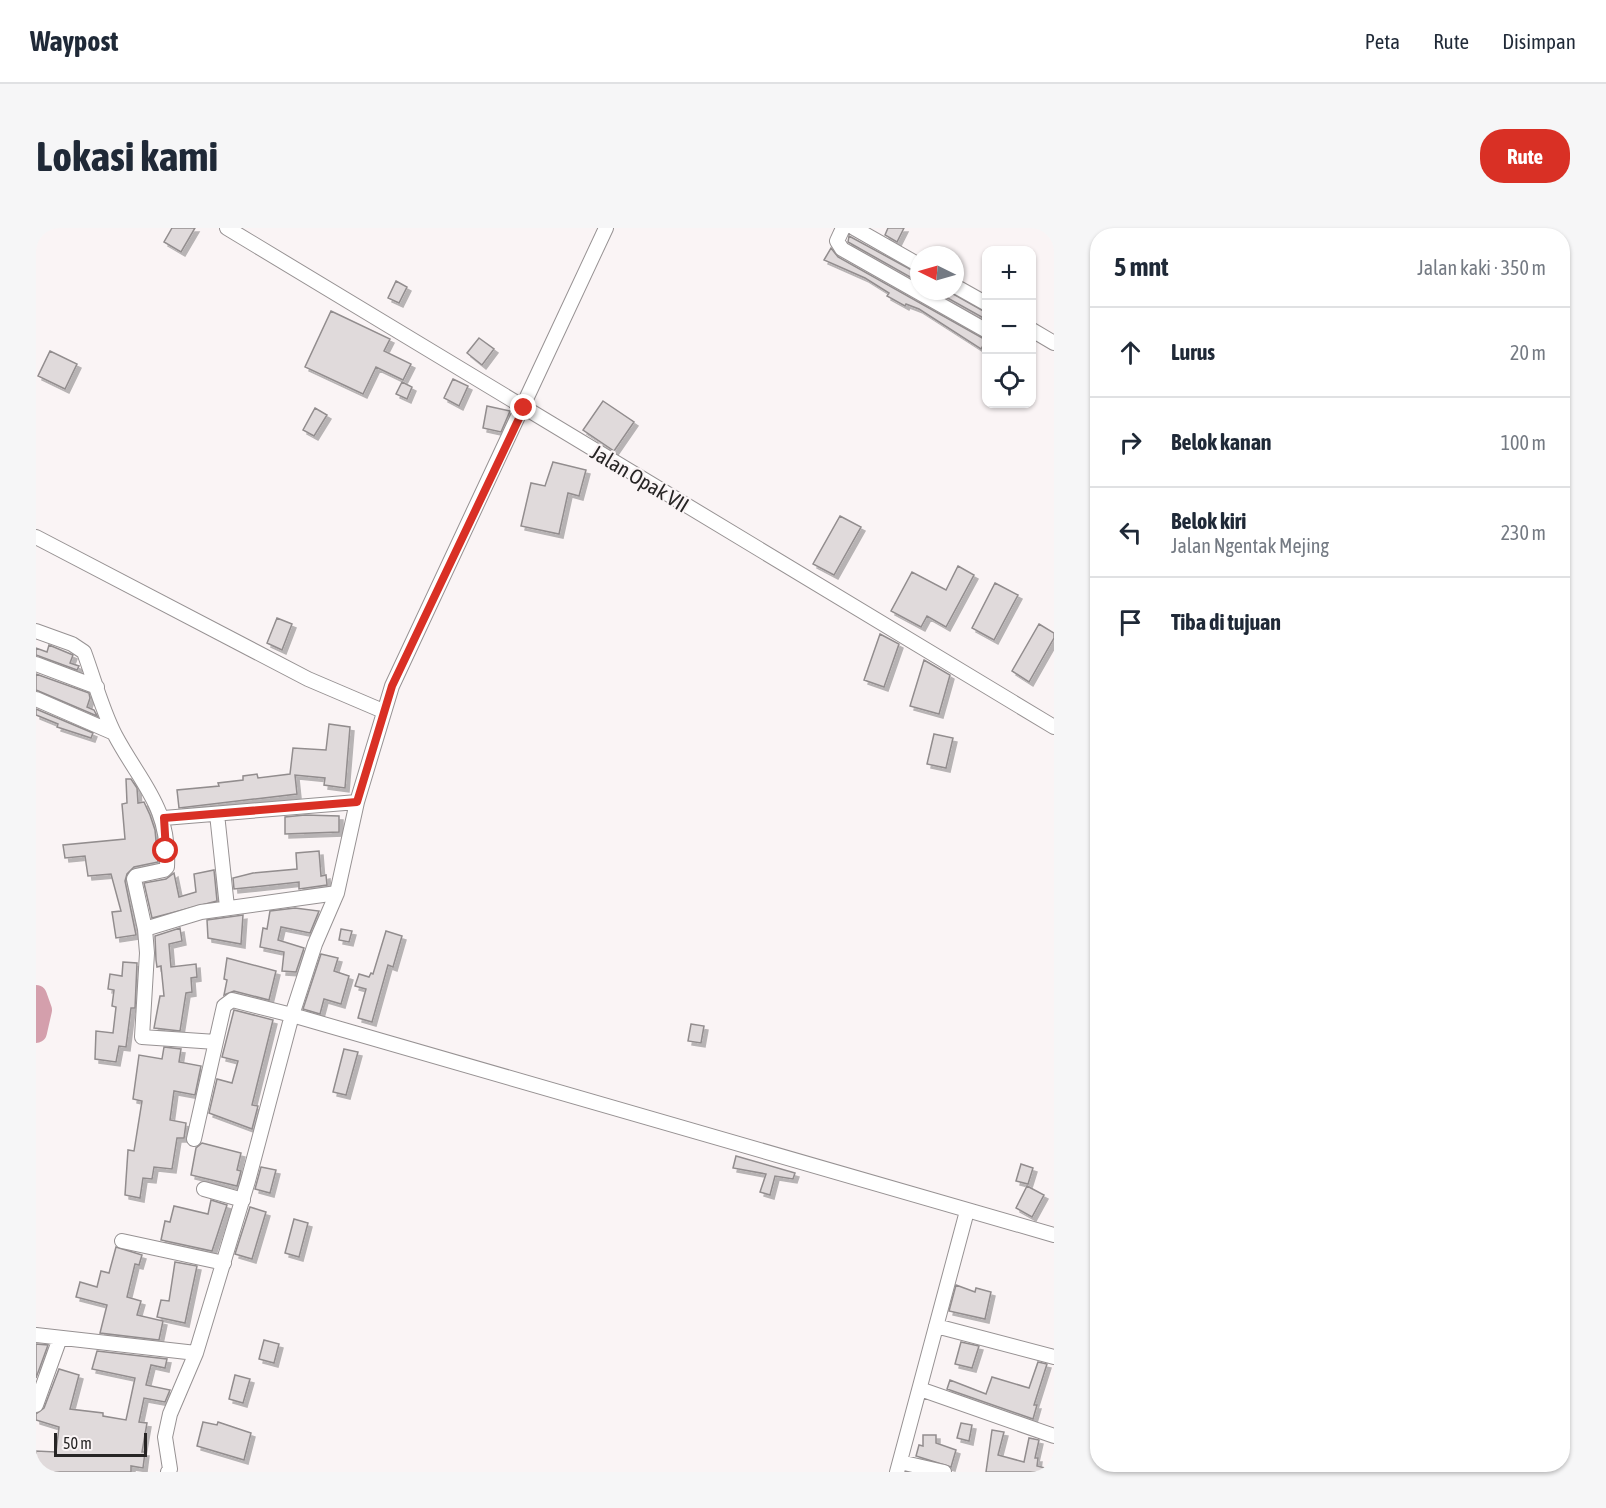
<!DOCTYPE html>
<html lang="id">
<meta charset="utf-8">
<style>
body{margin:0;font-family:"Asap Condensed",sans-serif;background:#f6f6f7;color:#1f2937}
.controls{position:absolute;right:18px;top:18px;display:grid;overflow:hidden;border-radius:12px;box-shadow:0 2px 4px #0004}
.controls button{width:54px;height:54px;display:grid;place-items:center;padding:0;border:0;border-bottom:2px solid #e0e1e3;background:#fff;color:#1f2937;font:30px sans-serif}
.compass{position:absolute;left:874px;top:18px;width:54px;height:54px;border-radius:50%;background:#fff;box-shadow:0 2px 4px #0004;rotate:275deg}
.scale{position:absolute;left:18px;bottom:15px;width:93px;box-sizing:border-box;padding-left:6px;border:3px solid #272525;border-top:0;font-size:16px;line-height:21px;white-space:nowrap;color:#272525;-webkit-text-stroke:4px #faf4f5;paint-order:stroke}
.stop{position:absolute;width:18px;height:18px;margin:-14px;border:4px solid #d93025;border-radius:50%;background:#fff}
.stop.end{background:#d93025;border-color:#fff;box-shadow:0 2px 6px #0008}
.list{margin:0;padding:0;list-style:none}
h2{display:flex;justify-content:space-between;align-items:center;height:78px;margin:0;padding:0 24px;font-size:26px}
h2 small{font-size:20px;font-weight:400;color:#747a83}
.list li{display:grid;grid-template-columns:39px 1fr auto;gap:18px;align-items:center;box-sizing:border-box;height:90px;padding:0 24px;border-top:2px solid #e0e1e3}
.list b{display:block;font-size:22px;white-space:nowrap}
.list p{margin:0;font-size:20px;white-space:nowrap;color:#747a83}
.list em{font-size:20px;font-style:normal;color:#747a83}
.icon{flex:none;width:33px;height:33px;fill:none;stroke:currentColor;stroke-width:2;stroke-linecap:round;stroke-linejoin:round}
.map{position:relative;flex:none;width:1018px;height:1244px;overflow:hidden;border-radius:24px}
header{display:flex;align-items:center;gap:36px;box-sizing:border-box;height:84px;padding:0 30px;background:#fff;border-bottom:2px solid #e0e1e3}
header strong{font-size:28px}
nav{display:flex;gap:33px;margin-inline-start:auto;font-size:21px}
.intro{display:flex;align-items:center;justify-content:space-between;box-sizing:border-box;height:144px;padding:0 36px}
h1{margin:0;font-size:42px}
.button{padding:15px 27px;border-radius:24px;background:#d93025;color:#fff;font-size:21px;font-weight:700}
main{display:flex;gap:36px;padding:0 36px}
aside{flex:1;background:#fff;border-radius:24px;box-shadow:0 2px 4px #0004}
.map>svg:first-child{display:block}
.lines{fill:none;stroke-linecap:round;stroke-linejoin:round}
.river{stroke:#d49fac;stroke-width:22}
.building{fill:#e0dadb;stroke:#928d8e;stroke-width:1.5;filter:url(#shadow)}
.street-casing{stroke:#979293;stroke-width:16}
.street{stroke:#fff;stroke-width:14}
.route{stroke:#d93025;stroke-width:8}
.labels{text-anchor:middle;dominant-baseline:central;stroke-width:4.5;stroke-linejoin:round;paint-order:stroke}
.street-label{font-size:21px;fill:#272525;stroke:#faf4f5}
</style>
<header>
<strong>Waypost</strong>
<nav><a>Peta</a><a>Rute</a><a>Disimpan</a></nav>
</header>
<div class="intro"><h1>Lokasi kami</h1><a class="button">Rute</a></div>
<main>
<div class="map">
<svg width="1018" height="1244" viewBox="0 0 1018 1244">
<defs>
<filter id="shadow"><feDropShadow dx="4" dy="4" stdDeviation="0" flood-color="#0004"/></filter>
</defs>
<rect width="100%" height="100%" fill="#faf4f5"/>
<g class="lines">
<path class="river" d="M0,768L5,782L0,804"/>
</g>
<path class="building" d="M136,0H159L145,24L128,14Z
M852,0H868L861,14L849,7Z
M813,8L883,46V54L812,14Z
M795,20L802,29L950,112L945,121L883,81L870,76L869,78L851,68L853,65L829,50L788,32Z
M360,53L371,59L363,75L352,70Z
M899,63H912L951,85V92Z
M295,83L354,111L348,123L375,136L367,152L340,139L327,166L269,139Z
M443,110L458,121L446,137L431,125Z
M14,123L41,136L29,161L2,148Z
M417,151L432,158L423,178L408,170Z
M366,154L376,159L371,171L360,166Z
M567,173L598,194L578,223L547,202Z
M451,178L474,183L465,204L447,200Z
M279,180L291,187L278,208L267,202Z
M517,234L550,242L543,268L532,265L523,306L485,298L495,255L509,258Z
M804,288L825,299L798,347L777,336Z
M922,338L938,347L910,399L891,388L885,399L855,383L876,344L910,362Z
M959,355L982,367L958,412L936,400Z
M241,390L256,396L246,422L231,415Z
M1003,396L1018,405V410L993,454L976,443Z
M844,406L863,416L848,459L828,452Z
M13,417L37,427L34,435L43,438L41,442L0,427V420L11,424Z
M888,432L914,447L903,486L874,478Z
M0,446L53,465L54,470L51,479L58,482L61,488L0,462Z
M0,481L57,505L55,510L21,499L22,496L0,487Z
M293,496L314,499L309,560L288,557L289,550L259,547L261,566L143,580L141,562L183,558L182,555L207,552V548L221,546L222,550L254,546L257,520L290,522Z
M898,506L917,510L910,540L891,536Z
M90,551H95L101,560L102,575L108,574L114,587L119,602L122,634L98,639L91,646L89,653L100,707L80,710L76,684L85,683L75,646L52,648L49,628L29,630L27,617L89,611L86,576L91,575Z
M269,587L303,588V604L249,606V589Z
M283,623L285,648L290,647L291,657L263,661V654L198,661L197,650L217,645L261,641L260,625Z
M178,642L181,673L116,690L108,655L130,651L138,645L143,669L160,664L158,646Z
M259,680L283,683L274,705L245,699L242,712L268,720L260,744L246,743L248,724L224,719L227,700L231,701L234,683Z
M207,687L205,716L172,710L171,692Z
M144,700L146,713L133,716L135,739L160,736L161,749L155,750L156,764L150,765L144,803L118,800L124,768H128L125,738L121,739L120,732L119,708Z
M305,701L316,703L313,714L303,712Z
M350,703L366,708L357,739L352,737L336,794L322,790L330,761L319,758L323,746L333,749L335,745L337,746Z
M285,726L302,730L298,743L313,748L305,776L288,771L284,786L267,781Z
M191,730L240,743L233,772L198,763L188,767L191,752L188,751Z
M87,734L101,735L99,780H95L90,819L83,818L80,834L59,831L60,803L77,805L80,779L76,778L78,762L72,761L74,746L86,748Z
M198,782L237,792L216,877L222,878L216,901L173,885L181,851L196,855L202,833L186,829Z
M655,796L668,798L665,815L652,813Z
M128,819L145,821L143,834L165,838L159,867L138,863L134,892L150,895L148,910H141L136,941L118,939L116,951L107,950L104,970L89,967L92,922L98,923L106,873L97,871L103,827L126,831Z
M308,821L322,824L310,867L297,864Z
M166,915L205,925L201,942L205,943L201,958L155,947L160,920Z
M700,928L759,945L757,951L739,948L734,967L724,964L730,946L697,940Z
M985,936L997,940L992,956L980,953Z
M225,939L240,942L234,965L219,961Z
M991,958L1008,967L996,989L980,980Z
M175,972L191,977L176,1023L125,1012L129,993L134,994L138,978L172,986Z
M214,979L230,984L216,1031L199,1026Z
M258,991L272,995L263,1029L249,1025Z
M80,1019L106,1027L103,1037L99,1036L91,1069L105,1073L101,1087L127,1093L123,1112L64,1105L71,1077L40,1069L44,1054L61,1059L65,1043L73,1045Z
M139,1034L161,1038L149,1095L121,1089L125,1072L133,1073Z
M920,1057L939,1064L940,1060L955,1064L949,1091L913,1083Z
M228,1112L243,1116L238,1135L223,1131Z
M925,1114L943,1118L936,1140L919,1136Z
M0,1116L12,1117L0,1150Z
M61,1123L131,1131L129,1140L115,1137L110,1157L134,1162L129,1174L108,1170L103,1194L111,1195L106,1224H109L107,1240L95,1238V1244H0V1223L20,1224L23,1199L0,1192V1186L8,1180L23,1141L43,1147L34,1181L67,1185V1188L90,1192L99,1150L56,1141Z
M1002,1134L1011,1136L998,1177H1001L997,1191L911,1161L914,1152L950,1166L956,1149L993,1160Z
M199,1147L214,1151L207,1175L193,1171Z
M167,1194L181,1197L182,1194L215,1205L208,1232L161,1218Z
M925,1195L936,1197L933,1213L921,1210Z
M956,1202L968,1204L962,1227L988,1234L993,1210L1003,1212L999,1230H1002L1001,1238L1013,1241L1012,1244H950Z
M887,1207H900V1215L920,1222L915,1239L880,1228L883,1217L887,1218Z"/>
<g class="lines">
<defs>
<path id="street" d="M191,0L1018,499
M807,0L801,13L806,21L951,103
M818,0L883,37
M919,58L951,76
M996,102L1018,115
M0,309L272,451L347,483
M0,403L36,416L48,424C58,451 66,482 79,507C105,556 134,578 131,639L128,642L100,648L98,651L109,701
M0,436L61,459
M0,471L78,505
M181,586L191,679
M128,590L321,574
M180,814L106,809L111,725L109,701L165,684L301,665
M158,911L188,778L196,772L256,787L1018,1007
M168,961L207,972
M86,1013L188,1035
M900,1098L1018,1129
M0,1107L160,1125
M884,1161L1018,1208
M0,1177L24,1110
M864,1234L908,1244
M132,1244L134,1241L129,1209L134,1186L160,1125L212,953L256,787L279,716L301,665L321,574L356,458L570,0
M861,1244L931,983"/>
</defs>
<use href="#street" class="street-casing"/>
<use href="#street" class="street"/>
</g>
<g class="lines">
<path class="route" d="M130,623L128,590L321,574L356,458L488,180"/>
</g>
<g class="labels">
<g class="street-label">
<text transform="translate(604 250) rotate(31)">Jalan Opak VII</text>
</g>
</g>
</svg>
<div class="controls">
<button>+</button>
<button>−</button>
<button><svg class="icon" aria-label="locate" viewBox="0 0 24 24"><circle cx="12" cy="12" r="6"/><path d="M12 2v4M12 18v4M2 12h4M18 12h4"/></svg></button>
</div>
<svg class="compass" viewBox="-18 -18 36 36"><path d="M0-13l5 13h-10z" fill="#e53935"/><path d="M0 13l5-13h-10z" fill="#747a83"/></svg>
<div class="scale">50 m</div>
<div class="stop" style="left:130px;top:623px"></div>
<div class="stop end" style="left:488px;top:180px"></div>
</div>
<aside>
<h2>5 mnt<small>Jalan kaki · 350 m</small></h2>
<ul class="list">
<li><svg class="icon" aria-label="ahead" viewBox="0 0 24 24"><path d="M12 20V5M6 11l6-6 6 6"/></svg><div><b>Lurus</b></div><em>20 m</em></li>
<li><svg class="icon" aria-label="right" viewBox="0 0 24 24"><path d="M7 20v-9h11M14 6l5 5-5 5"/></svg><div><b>Belok kanan</b></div><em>100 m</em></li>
<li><svg class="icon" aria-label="left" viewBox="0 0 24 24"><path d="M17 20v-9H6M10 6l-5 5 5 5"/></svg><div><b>Belok kiri</b><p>Jalan Ngentak Mejing</p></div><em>230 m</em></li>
<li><svg class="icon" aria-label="arrive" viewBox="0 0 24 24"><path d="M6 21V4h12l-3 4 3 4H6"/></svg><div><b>Tiba di tujuan</b></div></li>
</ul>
</aside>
</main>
